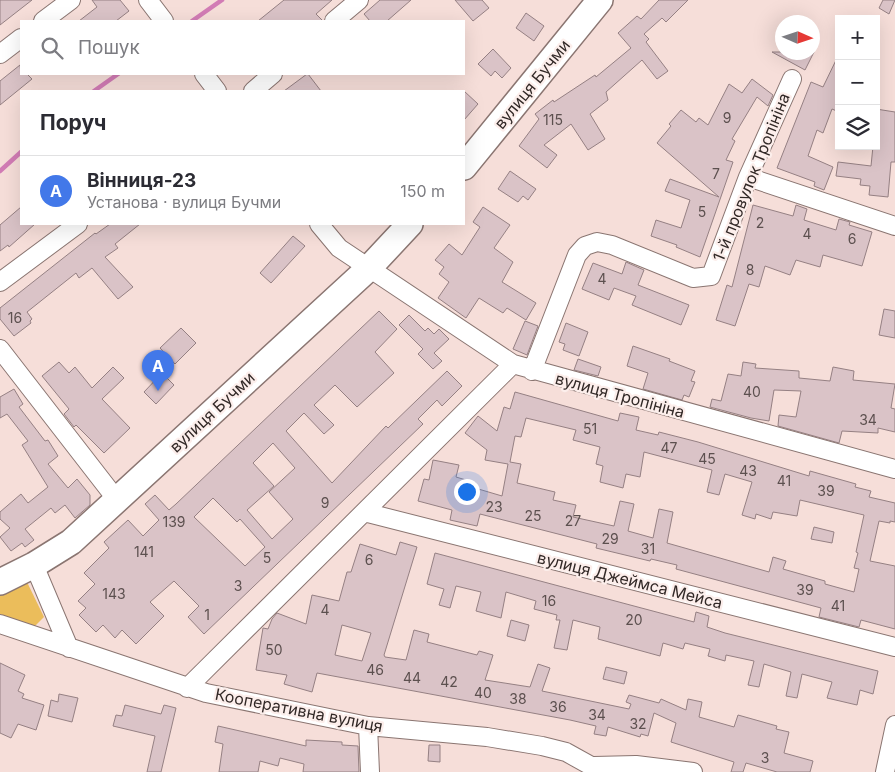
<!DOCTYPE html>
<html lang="uk">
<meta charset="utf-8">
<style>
body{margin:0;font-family:Inter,sans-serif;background:#f7f7f7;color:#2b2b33}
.controls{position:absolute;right:15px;top:15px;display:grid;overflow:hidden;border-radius:0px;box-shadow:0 5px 20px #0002}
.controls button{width:45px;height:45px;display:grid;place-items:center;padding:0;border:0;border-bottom:1px solid #e1e1e2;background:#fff;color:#2b2b33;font:25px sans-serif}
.compass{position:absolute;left:775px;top:15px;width:45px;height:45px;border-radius:50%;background:#fff;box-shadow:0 5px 20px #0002;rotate:93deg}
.you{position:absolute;left:466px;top:491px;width:18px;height:18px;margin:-12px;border:4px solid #fff;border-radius:50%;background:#1a73e8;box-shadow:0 0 0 8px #1a73e833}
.badge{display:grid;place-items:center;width:32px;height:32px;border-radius:50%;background:#4278e9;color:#fff;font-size:16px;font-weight:700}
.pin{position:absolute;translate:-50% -41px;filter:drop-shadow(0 1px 2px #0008)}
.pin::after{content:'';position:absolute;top:26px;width:18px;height:15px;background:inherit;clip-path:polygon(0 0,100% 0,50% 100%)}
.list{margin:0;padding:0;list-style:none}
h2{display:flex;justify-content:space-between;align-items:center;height:65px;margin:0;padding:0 20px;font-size:21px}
h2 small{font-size:16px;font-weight:400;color:#7c7c81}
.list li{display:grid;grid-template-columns:32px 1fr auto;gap:15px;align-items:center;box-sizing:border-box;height:70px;padding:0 20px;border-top:1px solid #e1e1e2}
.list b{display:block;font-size:19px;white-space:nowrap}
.list p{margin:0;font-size:16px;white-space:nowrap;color:#7c7c81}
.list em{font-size:16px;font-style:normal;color:#7c7c81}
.icon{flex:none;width:28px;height:28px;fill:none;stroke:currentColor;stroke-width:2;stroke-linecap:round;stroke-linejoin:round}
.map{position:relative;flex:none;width:895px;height:772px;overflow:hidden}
.search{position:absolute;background:#fff;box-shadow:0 5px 20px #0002;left:20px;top:20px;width:445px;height:55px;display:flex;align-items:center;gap:12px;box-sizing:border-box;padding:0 18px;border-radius:0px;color:#7c7c81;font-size:19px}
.panel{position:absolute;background:#fff;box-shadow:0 5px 20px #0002;left:20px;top:90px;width:445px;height:135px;border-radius:0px}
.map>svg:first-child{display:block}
.green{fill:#ebbd5b}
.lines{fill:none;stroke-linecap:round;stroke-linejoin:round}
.stream{stroke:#d27cb5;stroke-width:4.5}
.building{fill:#dac3c7;stroke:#958083;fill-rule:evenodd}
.street-casing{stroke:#8a7571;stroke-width:20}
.secondary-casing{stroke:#8a7571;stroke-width:28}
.street{stroke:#fff;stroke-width:18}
.secondary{stroke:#fff;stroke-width:25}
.labels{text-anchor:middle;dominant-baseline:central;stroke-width:4.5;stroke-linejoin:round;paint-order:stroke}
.number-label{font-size:14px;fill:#5c504f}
.street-label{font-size:16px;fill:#322927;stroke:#fceeeb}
</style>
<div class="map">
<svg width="895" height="772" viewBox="0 0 895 772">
<rect width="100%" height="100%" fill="#f6ded9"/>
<path class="green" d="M26,580L44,617L34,627L0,614V595Z"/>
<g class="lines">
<path class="stream" d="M192,21L222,0
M94,91L118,74
M0,171L21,152"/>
</g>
<path class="building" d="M0,0H32L0,25Z
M92,0H120L129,11L116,21H79L97,7Z
M284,0H332L316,14L323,21H258Z
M380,0H411L387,21H370L364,14Z
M455,0H482L489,8L473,21Z
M659,0H688L666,22L662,18L644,34L649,39L646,42L668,71L657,79L642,60L606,92L608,100L590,114L605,139L588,150L571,124L544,145L557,155L547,168L519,146L539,119L535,114L553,100L554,102L595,75L596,77L631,48L618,33L637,16L641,19Z
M883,0H895L889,14L879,8Z
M526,13L544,26L534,41L516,28Z
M493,49L511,68L502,78L495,71L491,76L478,64Z
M772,52H814L805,70Z
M839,54V112L832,109L823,133L817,130L808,156L833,167L824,190L814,186L815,182L777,168L811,82L823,87Z
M20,65L21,74H27L32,79L0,105V81Z
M308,74L321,91H284L307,74Z
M752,79L773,95L768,106L757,97L732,139L735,141L726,160L733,162L700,257L676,247L677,245L651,236L656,220L681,228L690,200L665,191L670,179L719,197L657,143L671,126L669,124L681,110L696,122L699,118L708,125L729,84L742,93Z
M464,91L478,104L464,120Z
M876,109L895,112V162H891L888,197L869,195L870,186L860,185L861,179L836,176L838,162L871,166L873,146H876Z
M510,171L536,189L528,200L523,196L518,202L498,189Z
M753,205L793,216L796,205L807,209L804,220L836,230L839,219L850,222L849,225L872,232L862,266L823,255L820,267L796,260L790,275L765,266L759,287L749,284L735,326L716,320L727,285L732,287Z
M21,207V224H35L9,247L8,245L0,251V225Z
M483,207L510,225L494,248L513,262L502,282L536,303L526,320L507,308L503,313L479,298L466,318L438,298L449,282L439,274L444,267L435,260L449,244L462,255L480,227L473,222Z
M110,224H140L115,244L118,248L105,257L133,287L118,299L92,268L79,278L76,273L27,312L32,319L30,321L31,323L14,336L0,319V308L95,233L96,234Z
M293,236L305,246L271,283L260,273Z
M626,262L644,270L638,285L689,305L681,325L632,305L636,296L614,288L609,300L582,289L593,263L622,274Z
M884,309L895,311V338L879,335Z
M379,311L397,329L375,352L394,373L357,407L335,385L314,405L334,425L324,434L304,413L286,431L332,483L386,426L388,428L447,371L462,386L442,406L437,400L418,419L423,424L204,634L188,617L199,606L174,581L150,602L164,616L136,644L122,630L115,638L103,625L96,632L79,615L86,608L78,601L95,584L84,573L109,548L104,542L128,520L143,536L159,520L145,504L155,495L169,510L176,504ZM273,443L295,468L269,492L293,519L272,539L247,510L274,486L253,463ZM213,498L237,522L240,519L265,547L245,566L194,517Z
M409,315L425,331L428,328L434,334L439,329L449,339L434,353L442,361L433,369L418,354L423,349L399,325Z
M525,321L538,326L527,355L513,349Z
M566,323L588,332L579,356L563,350L565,344L559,342Z
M181,328L196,343L175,364L160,348Z
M633,346L670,359L669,361L695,371L691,381L695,382L689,397L684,395L682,400L643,389L648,373L627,366Z
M578,359L601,367L598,376L574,370Z
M59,362L69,373L75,367L92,388L113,367L124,378L102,399L130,428L104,453L76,425L74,427L64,414L69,409L42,376Z
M743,362L756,364L755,368L799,371V378L830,381L833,367L854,371L853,380L895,384L891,408L895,409V432L878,428V433L842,431L839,443L778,426L779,415L796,417L801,391L774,390L769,421L751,418L710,407L712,399L721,401L728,374L741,376Z
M162,373L174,385L156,404L144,392Z
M14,389L23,404L19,407L45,441L48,440L58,456L48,464L68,488L77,479L90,495V505L75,518L65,505L55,513L51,508L25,529L34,540L25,547L22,543L11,551L0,537L10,528L0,519V512L21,494L28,503L48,487L22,445L28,441L7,414L0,418V397Z
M515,392L618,421L620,413L639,417L636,430L658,435L659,432L698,442L809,476L810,471L856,484L855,487L871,491L869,497L895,503V522L890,521V523L879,521L870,561L895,566V629L861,620L859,627L819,617L821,608L676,569L677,565L651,559L650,561L596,548L597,544L480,514L477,526L450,520L452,510L418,501L424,479L429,480L433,460L459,465L456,477L476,483L475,488L502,496L508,464L485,460L487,450L465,433L478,416L497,431L504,407L510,409ZM526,418L576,430L573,440L600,447L596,464L603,466L600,482L623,488L626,474L640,477L644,452L712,470L707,492L719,495L725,474L752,482L742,515L755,519L756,514L771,519L773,512L797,516L800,500L864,515L856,552L858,553L854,568L859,569L854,592L825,584V581L783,569L786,561L773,557L769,572L667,543L673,512L659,509L653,538L628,531L634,504L620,501L614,526L573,517L576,505L553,500L555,492L517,483L521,464L510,462L515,436L521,437Z
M814,527L834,532L832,543L811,539Z
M400,542L417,547L384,655L385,657L406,660L414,630L429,634L427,642L477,655L479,651L493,655L485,680L530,687L538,664L550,668L542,691L629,709L631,704L626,702L629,695L659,703L661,699L686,710L688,699L702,702L699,717L734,727L738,715L777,726L776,729L789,732L784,753L813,761L810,772H777L746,763L743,772H731L734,762L671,742L676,723L654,713L648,736L641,734L640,737L608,727L606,736L594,734L596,726L570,720L317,673L312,692L284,684L287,675L256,670L263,628L268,629L272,619L277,613L306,624L312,595L339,601L347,572H351L360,544L396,555ZM342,625L371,633L362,661L335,655Z
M435,553L694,622L696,612L709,616L707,627L725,633L878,671L873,694L860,690L857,705L827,698L832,682L802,674L797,698L786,696L791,672L764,664L759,687L748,685L754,661L726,655L725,661L708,656L710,649L685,643L683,649L663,643L660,656L598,639L600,627L573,620L567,650L554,648L560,620H556L557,615L534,609L536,601L506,592L501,618L476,611L481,592L456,586L450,608L439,605L444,589L427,584Z
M511,620L529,625L525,641L507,636Z
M0,663L25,675L18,691L24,694L22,698L44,705L36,730L18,724L11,738L0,733Z
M606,667L627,672L624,684L603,679Z
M59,694L78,698L72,722L48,716L51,700L58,702Z
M125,705L161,714L164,705L176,708L161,772H147L155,736L113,726L116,715L122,716Z
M218,726L306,746V740L342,742V745L358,746L359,772H303L304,764L280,758L278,766L260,761L258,772H219L223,744L215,742Z
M429,745H440V762L428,761Z"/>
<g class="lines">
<defs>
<path id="street" d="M148,0L164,21
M43,21L71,0
M334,21L359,0
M0,54L21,38
M204,74L217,91
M253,91L273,74
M748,177L895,226
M319,224L339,248L513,364L895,469
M0,282L78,224
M0,349L117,500
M532,371L577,255L585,246L597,242L612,245L693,278L711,276L748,177L792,79
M364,512L895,647
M34,565L69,648
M0,624L206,693L368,726L487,737L542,746L566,752L602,772
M187,688L513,364
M368,726L370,772
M594,766L636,765L693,772
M885,772L895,725"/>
<path id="secondary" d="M464,167L600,0
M0,582L34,565L71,542L368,269L410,224"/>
</defs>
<use href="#street" class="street-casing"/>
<use href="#secondary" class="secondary-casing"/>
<use href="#street" class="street"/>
<use href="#secondary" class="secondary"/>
</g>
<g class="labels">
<g class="number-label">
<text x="727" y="117">9</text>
<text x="553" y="119">115</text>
<text x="716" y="173">7</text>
<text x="702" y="211">5</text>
<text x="760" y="222">2</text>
<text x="807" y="233">4</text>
<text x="852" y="238">6</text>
<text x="750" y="269">8</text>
<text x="602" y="278">4</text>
<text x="15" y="317">16</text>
<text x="752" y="391">40</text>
<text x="868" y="419">34</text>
<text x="590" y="428">51</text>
<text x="669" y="447">47</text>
<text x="707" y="458">45</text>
<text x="748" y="470">43</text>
<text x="784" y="480">41</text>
<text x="826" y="490">39</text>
<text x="325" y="502">9</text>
<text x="494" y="506">23</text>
<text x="533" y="515">25</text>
<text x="573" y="520">27</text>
<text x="174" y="521">139</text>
<text x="610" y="538">29</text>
<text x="648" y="548">31</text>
<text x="144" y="551">141</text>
<text x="267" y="557">5</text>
<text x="369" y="559">6</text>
<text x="238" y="585">3</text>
<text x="805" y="589">39</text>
<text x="114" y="593">143</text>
<text x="549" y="600">16</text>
<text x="838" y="605">41</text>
<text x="325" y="609">4</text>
<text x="207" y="614">1</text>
<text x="634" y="619">20</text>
<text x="274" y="649">50</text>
<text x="375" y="669">46</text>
<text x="412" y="677">44</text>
<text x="449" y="681">42</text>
<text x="483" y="692">40</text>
<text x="518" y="698">38</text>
<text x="558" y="706">36</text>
<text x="597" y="714">34</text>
<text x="638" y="723">32</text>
<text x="765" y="757">3</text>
</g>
<g class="street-label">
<text transform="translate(532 84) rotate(-51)">вулиця Бучми</text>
<text transform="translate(751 177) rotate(-68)">1-й провулок Тропініна</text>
<text transform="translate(620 395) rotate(15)">вулиця Тропініна</text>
<text transform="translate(212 412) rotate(-43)">вулиця Бучми</text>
<text transform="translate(630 580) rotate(14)">вулиця Джеймса Мейса</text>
<text transform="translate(299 710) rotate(11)">Кооперативна вулиця</text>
</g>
</g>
</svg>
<div class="controls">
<button>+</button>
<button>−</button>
<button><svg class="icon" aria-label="layers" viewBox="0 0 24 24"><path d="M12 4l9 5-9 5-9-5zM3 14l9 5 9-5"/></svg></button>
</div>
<svg class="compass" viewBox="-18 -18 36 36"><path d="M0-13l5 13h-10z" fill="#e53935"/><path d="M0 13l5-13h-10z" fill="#7c7c81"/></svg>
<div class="you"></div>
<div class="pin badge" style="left:158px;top:391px">A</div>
<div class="search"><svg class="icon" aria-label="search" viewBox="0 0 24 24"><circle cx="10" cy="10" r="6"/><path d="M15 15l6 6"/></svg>Пошук</div>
<section class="panel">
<h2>Поруч<small></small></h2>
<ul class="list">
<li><span class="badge">A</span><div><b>Вінниця-23</b><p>Установа · вулиця Бучми</p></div><em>150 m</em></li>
</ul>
</section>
</div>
